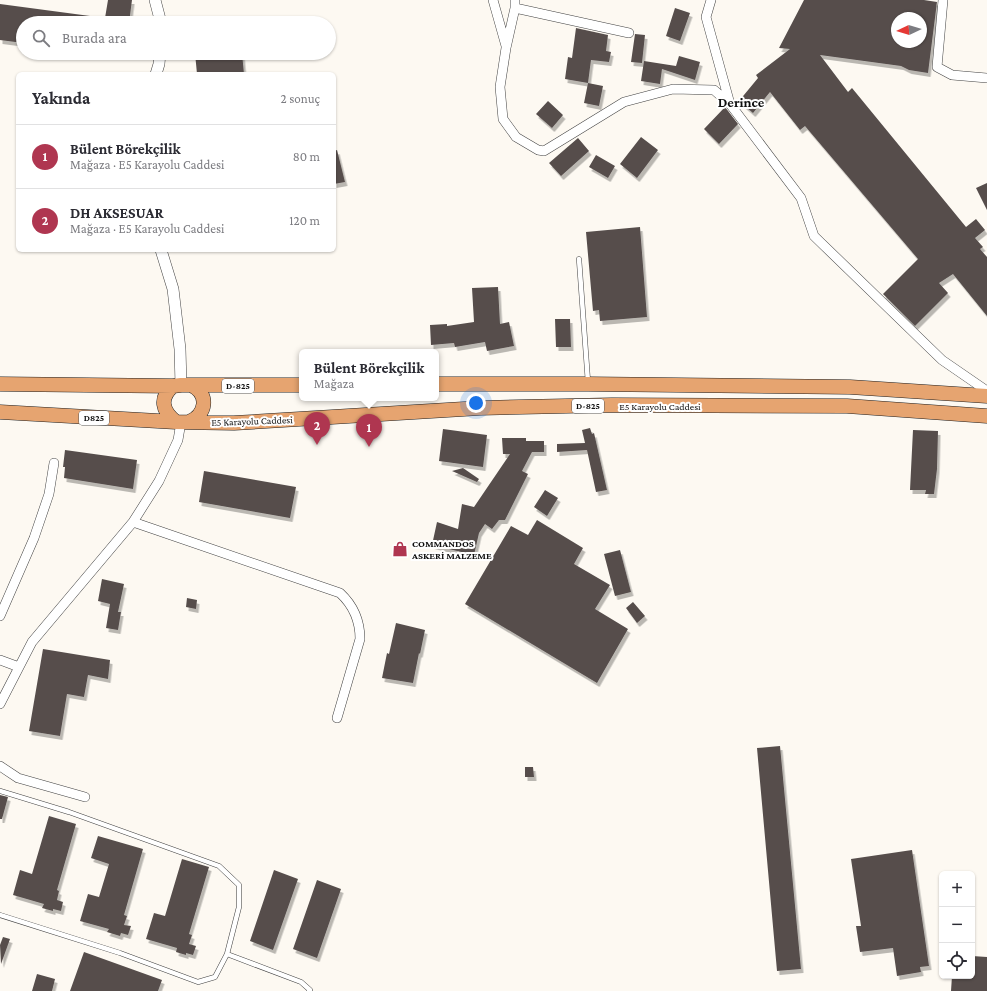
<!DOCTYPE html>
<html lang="tr">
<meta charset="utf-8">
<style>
body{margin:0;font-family:"Crimson Pro",serif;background:#f7f7f7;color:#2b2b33}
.controls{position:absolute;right:12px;bottom:12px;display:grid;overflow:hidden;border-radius:6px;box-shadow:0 1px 3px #0004}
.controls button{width:36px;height:36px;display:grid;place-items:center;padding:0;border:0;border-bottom:1px solid #e1e1e2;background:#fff;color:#2b2b33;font:20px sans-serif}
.compass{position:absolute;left:891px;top:12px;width:36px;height:36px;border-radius:50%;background:#fff;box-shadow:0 1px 3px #0004;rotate:266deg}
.you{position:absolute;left:476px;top:403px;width:14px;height:14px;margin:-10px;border:3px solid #fff;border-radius:50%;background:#1a73e8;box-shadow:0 0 0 6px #1a73e833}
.badge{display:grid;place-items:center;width:26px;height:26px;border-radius:50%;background:#af3650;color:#fff;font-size:13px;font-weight:700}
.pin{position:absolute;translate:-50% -33px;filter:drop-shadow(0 1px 2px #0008)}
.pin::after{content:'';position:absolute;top:21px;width:14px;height:12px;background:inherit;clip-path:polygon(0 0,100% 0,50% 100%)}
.popup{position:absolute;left:299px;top:349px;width:140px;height:52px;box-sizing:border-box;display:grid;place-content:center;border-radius:6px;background:#fff;filter:drop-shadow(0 1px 3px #0005);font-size:13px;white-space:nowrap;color:#7c7c81}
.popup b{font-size:15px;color:#2b2b33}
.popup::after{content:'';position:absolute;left:50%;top:100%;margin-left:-8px;border:8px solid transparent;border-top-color:#fff}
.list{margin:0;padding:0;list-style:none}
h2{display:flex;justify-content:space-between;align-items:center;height:52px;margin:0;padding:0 16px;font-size:17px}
h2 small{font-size:13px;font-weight:400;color:#7c7c81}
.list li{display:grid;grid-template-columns:26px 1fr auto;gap:12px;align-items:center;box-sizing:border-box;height:64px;padding:0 16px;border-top:1px solid #e1e1e2}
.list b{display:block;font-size:15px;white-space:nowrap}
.list p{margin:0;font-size:13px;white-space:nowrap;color:#7c7c81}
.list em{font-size:13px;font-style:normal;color:#7c7c81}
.icon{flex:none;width:22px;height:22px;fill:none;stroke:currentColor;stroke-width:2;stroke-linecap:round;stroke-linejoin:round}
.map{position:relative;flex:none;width:987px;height:991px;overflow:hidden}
.search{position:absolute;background:#fff;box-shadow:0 1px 3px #0004;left:16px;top:16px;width:320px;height:44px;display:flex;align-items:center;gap:10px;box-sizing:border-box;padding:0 14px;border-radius:22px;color:#7c7c81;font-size:15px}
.panel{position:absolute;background:#fff;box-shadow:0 1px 3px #0004;left:16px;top:72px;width:320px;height:180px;border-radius:6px}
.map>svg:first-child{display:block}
.building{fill:#564e4c;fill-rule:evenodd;filter:url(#shadow)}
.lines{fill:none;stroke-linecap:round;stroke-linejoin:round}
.service-casing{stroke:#424242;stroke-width:5.5}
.minor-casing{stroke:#424242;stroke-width:10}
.tertiary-casing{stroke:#424242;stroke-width:12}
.trunk-casing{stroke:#202020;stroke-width:15}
.service{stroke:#fff;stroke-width:4.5}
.minor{stroke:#fff;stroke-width:9}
.tertiary{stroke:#fff;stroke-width:11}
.trunk{stroke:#e6a470;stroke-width:14}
.labels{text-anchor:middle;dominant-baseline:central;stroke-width:4;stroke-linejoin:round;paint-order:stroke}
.shield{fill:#fff;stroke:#575757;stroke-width:1}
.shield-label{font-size:9px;font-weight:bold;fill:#0f0f0f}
.street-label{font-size:10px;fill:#0f0f0f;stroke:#fff}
.poi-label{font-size:10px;font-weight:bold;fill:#0f0f0f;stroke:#fff;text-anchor:start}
.district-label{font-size:14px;font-weight:bold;fill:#0f0f0f;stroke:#fff}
</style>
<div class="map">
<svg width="987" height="991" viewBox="0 0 987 991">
<defs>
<filter id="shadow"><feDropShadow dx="2.5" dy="4" stdDeviation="0" flood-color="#0004"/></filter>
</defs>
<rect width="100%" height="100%" fill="#fdf9f2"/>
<path class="building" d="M108,0H132L129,23L108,20V23H23V43L0,40V4L105,18Z
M804,0H924L937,2L928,73L909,70L901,66L820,55L848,92L852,88L966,227L976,219L985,230L975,238L983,247L980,249L987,257V316L953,274L939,283L948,293L915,326L883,294L918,259L805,126L800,130L770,92L753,113L739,101L758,78L756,75L790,49L779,48ZM897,18H921V42H897Z
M675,8L690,13L680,41L666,36Z
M576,28L608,35L606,51L611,52L609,62L591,60L588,83L565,79L568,57L572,58Z
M635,34L645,35L642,63L631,62Z
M195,53H242L244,74H197Z
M679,56L700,62L695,80L662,69L660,84L641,81L644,61L676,66Z
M588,83L603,86L599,106L584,103Z
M548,101L563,115L552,128L536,114Z
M725,107L738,124L719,144L704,129Z
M641,137L658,150L637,178L620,164Z
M578,138L589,151L561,176L549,163Z
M337,150L345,182L334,184V151Z
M596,155L615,166L608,178L589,167Z
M987,183V210L976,188Z
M640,227L647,317L600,321L599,310L593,311L586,232Z
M498,287L500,324L509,322L514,346L487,351L485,342L455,347L454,343L431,345L430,325L447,324V326L474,322L472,288Z
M555,319H570L571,347H556Z
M590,428L592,434L594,433L607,490L596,492L587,450L557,452V444L585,443L582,430Z
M443,429L487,435L483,467L439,461Z
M913,430L938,431L937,469L934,494H925L926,490H910Z
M502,438H526V441H544V452H532L522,471L528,474L505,520H499L492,529L485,524L479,533L474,555L432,545L437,522L458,529L462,504L474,507L510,454H503Z
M65,450L137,460L133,489L64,478L65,467H63Z
M463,468L479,479L477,482L452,471Z
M204,471L296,487L290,518L199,502Z
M545,490L558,498L547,516L534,507Z
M537,520L583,548L574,564L610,585L595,609L628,629L597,683L465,604L511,526L528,535Z
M620,550L631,592L615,596L604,554Z
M102,579L124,584L118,612H121L118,630L106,628L110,604L98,601Z
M187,598L197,600L196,609L186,607Z
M633,602L645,616L637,623L626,608Z
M396,623L425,630L420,654L419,653L413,683L382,678L387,653L389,654Z
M43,649L110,660L108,679L88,675L84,697L67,694L60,736L29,731Z
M780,746L801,969L777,971L757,748Z
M525,767H533L534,777H525Z
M0,795L8,797L2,819H0Z
M49,816L76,824L57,890L59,891L57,900L63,902L61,911L53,909V911L42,908L44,904L13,895L20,870L32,874Z
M98,836L143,849L124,915L127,916L124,925L131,926L128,935L121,933L120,936L107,932L109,929L80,921L88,894L99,897L109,864L91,858Z
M912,850L929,966L920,967L921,972L897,976L893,948L860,952L856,926H861L851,859Z
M182,859L209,867L189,934L192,935L189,944L196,946L193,955L186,953V955L176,952L177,948L146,939L154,913L165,916Z
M274,870L298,879L273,950L250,941Z
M317,880L341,889L317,958L293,949Z
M3,937L10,939L1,964L0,945Z
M84,952L162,980L158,991H70Z
M972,956L987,957V991H951L952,976H972Z
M37,974L55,979L52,991H32Z"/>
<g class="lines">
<defs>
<path id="service" d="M579,259L588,382
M0,791L69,812L219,866L239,885V907L227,954L215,977L198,982L120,953L0,915
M227,954L301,982L310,990L309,991"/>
<path id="minor" d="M493,0L506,46
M515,0V8L506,48L500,87L503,119L516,137L538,150L544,151L624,102L673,89L714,90L730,104L801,198L814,236L942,360L987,391
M711,0L706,17L730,104
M943,0L937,67L952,75L987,78
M515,8L629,33
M133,522L340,593C354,606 360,621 360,639L337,718
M0,616L34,538L49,494L54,463
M0,660L19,667
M0,704L32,642L133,522L159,481L178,440L181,422
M0,766L18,778L85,797"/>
<path id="tertiary" d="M155,0L161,23
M156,74L159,64L160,53
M161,250L173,289L180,349L181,385"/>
<path id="trunk" d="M0,384L173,386L181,385H302
M436,384H588L850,387L987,396
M173,386C159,398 162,411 176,422
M0,412L176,422L234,423L480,408L612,405L847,406L987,416
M189,422C206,415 210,394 191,385"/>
</defs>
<use href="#service" class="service-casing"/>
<use href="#minor" class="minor-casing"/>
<use href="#tertiary" class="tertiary-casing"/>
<use href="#trunk" class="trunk-casing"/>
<use href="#service" class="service"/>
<use href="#minor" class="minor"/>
<use href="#tertiary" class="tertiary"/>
<use href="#trunk" class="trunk"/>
</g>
<defs>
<symbol id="shop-bare" viewBox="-9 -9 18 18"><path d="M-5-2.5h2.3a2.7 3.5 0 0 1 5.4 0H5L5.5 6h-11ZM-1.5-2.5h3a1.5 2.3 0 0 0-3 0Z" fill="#af3650" stroke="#fff" stroke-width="2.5" paint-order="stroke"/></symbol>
</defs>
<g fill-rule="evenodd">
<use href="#shop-bare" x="389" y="538" width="22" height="22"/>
</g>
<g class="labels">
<g class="shield">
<rect x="222" y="379" width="32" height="14" rx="3"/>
<rect x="572" y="399" width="32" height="14" rx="3"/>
<rect x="79" y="411" width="30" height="14" rx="3"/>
</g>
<g class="shield-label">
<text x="238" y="386">D-825</text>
<text x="588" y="406">D-825</text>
<text x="94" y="418">D825</text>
</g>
<g class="street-label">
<text x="660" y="406">E5 Karayolu Caddesi</text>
<text transform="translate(252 421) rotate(-2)">E5 Karayolu Caddesi</text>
</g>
<g class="poi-label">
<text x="412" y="543">COMMANDOS<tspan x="412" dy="12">ASKERİ MALZEME</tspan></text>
</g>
<g class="district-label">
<text x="741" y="102">Derince</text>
</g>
</g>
</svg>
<div class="controls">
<button>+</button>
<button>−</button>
<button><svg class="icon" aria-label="locate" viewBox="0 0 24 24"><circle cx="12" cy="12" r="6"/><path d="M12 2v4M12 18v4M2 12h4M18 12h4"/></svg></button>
</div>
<svg class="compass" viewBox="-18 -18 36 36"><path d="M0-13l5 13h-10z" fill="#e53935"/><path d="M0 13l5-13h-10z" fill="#7c7c81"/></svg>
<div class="you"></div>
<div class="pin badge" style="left:369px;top:447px">1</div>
<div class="popup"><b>Bülent Börekçilik</b>Mağaza</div>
<div class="pin badge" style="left:317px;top:445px">2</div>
<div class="search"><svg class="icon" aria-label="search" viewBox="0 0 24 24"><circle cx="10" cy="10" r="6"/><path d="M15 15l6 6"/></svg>Burada ara</div>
<section class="panel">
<h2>Yakında<small>2 sonuç</small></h2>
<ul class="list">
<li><span class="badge">1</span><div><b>Bülent Börekçilik</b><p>Mağaza · E5 Karayolu Caddesi</p></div><em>80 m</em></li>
<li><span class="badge">2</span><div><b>DH AKSESUAR</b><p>Mağaza · E5 Karayolu Caddesi</p></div><em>120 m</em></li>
</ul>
</section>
</div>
